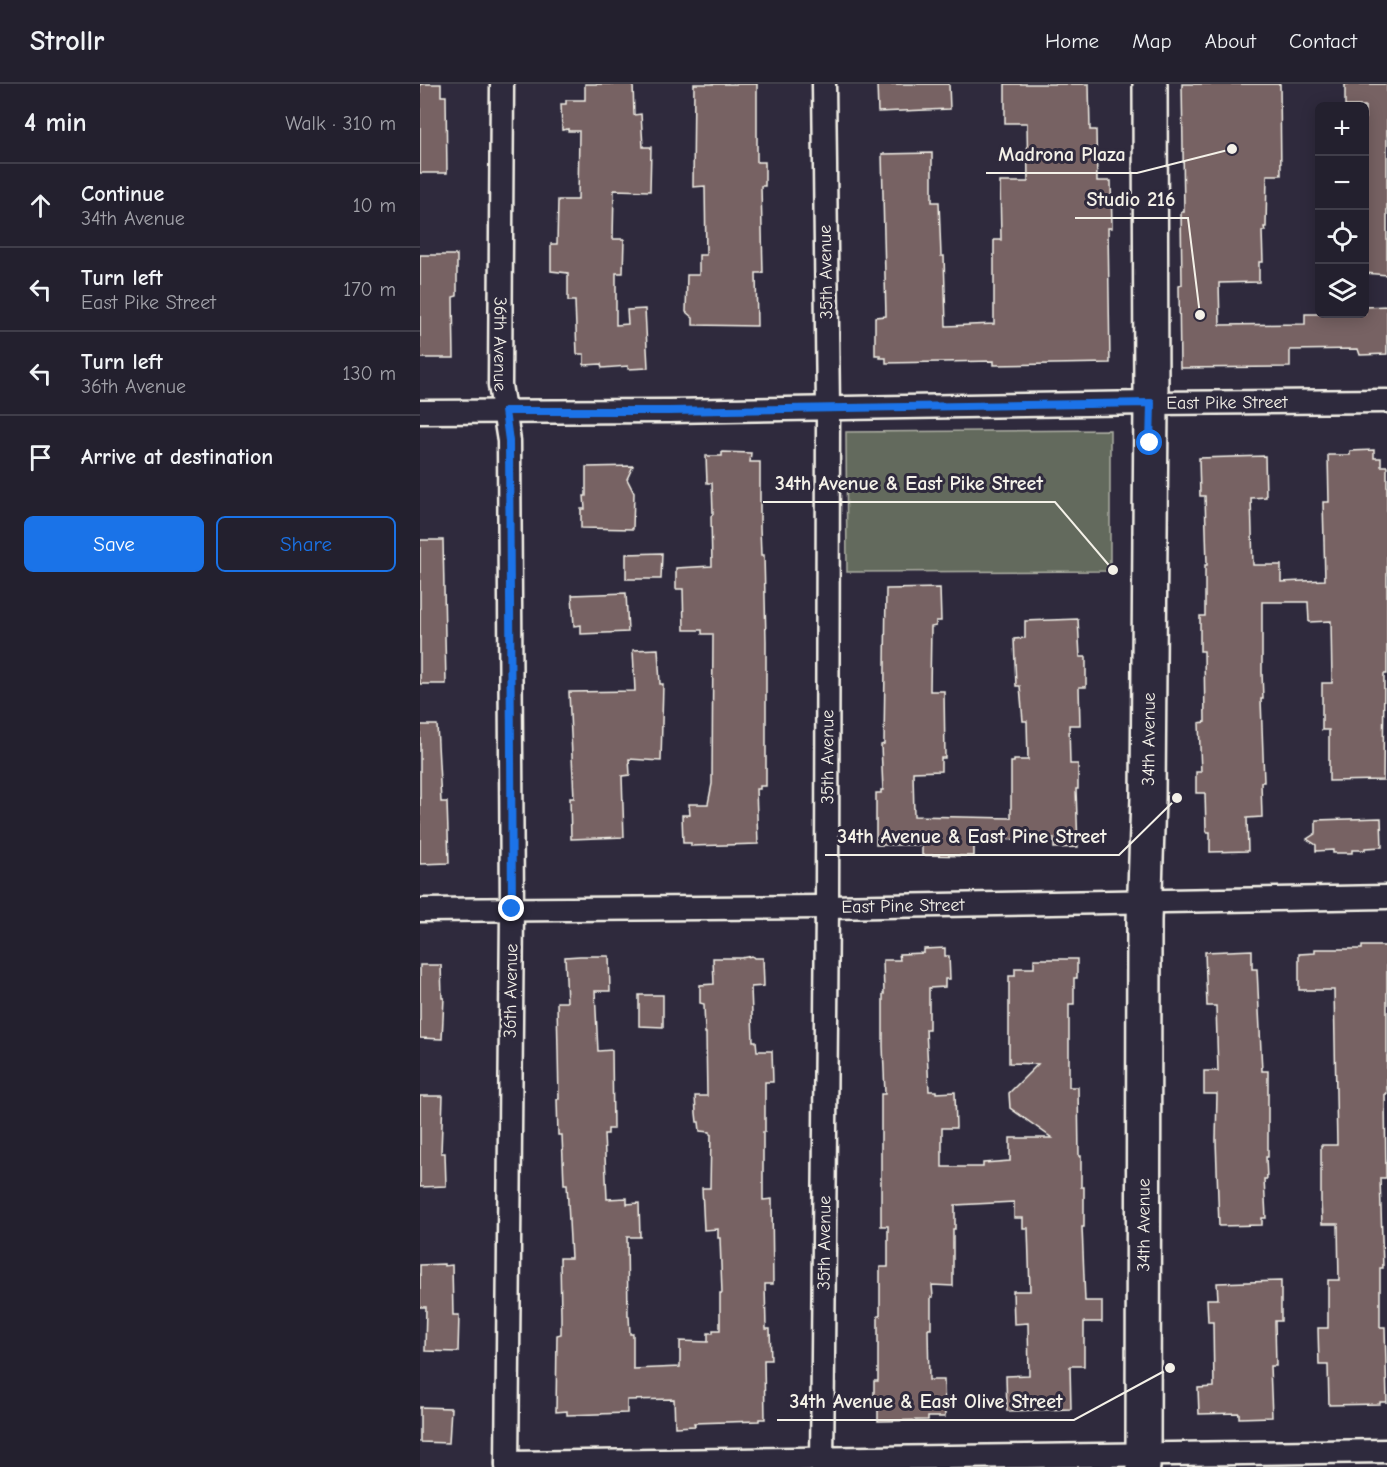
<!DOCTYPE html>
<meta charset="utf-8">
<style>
body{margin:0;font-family:"Comic Neue",sans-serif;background:#2b2836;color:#f1f3f6}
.controls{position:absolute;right:18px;top:18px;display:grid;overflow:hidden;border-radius:9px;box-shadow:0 3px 15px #0003}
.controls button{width:54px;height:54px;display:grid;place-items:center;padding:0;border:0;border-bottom:2px solid #403e4a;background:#23202e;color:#f1f3f6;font:30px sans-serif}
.stop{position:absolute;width:18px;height:18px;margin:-14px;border:4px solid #1a73e8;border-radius:50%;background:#fff}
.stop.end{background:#1a73e8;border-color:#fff;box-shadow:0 2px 6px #0008}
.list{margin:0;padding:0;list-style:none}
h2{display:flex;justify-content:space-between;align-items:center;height:78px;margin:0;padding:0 24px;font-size:26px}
h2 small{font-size:20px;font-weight:400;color:#a3a3aa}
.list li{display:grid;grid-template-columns:39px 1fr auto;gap:18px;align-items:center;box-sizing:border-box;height:84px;padding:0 24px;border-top:2px solid #403e4a}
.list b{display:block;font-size:22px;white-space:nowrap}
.list p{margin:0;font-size:20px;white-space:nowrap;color:#a3a3aa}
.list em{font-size:20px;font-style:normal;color:#a3a3aa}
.actions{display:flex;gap:12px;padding:18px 24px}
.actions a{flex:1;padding:14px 0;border:2px solid #1a73e8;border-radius:9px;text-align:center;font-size:21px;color:#1a73e8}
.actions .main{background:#1a73e8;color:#fff}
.icon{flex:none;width:33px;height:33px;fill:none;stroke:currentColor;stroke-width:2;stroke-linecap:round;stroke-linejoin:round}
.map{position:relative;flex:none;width:967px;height:1383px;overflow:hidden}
header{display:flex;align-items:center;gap:36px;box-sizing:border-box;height:84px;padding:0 30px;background:#23202e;border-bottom:2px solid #403e4a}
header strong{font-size:28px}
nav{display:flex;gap:33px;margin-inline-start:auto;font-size:21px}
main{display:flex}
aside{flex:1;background:#23202e}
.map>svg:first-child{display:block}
.green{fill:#646a5d;stroke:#acaea2;stroke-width:1.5}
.building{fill:#776264;stroke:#f4f1e8;stroke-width:1.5}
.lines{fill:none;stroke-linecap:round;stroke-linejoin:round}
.street-casing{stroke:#f4f1e8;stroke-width:27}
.secondary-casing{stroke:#f4f1e8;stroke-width:38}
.street{stroke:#2f2a3d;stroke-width:22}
.secondary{stroke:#2f2a3d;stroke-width:33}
.route{stroke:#1a73e8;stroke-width:8}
.labels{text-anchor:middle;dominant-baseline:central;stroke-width:6;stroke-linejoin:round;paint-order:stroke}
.street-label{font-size:18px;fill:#f4f1e8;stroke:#2f2a3d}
.leader{fill:none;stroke:#f4f1e8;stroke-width:2}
.callout-dot{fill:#f4f1e8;stroke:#2f2a3d;stroke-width:2}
.callout-label{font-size:20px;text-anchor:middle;font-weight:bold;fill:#f4f1e8;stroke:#2f2a3d;stroke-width:6;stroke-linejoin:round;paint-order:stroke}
</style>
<header>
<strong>Strollr</strong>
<nav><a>Home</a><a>Map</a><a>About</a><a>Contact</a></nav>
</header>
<main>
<aside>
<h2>4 min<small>Walk · 310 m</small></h2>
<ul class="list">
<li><svg class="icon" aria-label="ahead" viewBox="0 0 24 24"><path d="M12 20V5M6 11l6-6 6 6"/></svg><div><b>Continue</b><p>34th Avenue</p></div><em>10 m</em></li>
<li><svg class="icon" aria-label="left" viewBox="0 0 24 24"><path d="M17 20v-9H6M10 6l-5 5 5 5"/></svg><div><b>Turn left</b><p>East Pike Street</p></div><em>170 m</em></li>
<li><svg class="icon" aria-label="left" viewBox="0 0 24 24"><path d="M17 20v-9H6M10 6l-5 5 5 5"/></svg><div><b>Turn left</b><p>36th Avenue</p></div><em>130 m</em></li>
<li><svg class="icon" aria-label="arrive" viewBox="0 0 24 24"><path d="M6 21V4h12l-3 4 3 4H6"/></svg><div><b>Arrive at destination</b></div></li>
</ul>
<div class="actions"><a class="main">Save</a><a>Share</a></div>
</aside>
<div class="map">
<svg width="967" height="1383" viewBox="0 0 967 1383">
<rect width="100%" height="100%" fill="#2f2a3d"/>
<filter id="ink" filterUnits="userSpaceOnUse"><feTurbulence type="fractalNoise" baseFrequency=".0167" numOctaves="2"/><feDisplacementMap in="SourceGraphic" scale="12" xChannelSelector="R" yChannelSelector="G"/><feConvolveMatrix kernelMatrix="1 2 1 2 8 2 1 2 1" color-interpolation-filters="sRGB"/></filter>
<g filter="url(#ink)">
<path class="green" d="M690,346V487L427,488L426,348Z"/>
<path class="building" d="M0,0H21V12H26L27,89H0Z
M165,0H213L214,31L221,30L223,63H231L230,107L194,106L193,155H204L203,189H196V241L208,240L207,226L225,225L228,284L208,285V282L182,284L181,280L164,281V270H157L155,217H148V189L131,187V160H137L138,116H158L159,47H148V45L142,46L141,20H146V16H165Z
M274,0H337V78H345V102H341L343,189H336L337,242L273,241V234L266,228L267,191H279V171H286L285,102L273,103Z
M457,0H529L530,25L458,28Z
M585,0H669L670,46H676L677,97H691L692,144H688L690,279L574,281V277L466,279V274H460V271H455V233L466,232L462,70L512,69V118H519L521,172H524L526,242L574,240V156H581L580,98H608L607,39H585Z
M762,0H860L861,91H847L846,143H844L845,147H842L843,178H839V198L799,199L800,241L885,240V230H945V223L967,222V270L940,271L938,265L870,266V283L760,284L759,202L762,201L761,128H764Z
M925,0H967V191L945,189V22H925Z
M0,171H37V212L33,213L34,274H0Z
M954,366V374H961V382H967V590H964V593L963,696L909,697V646H902V599H912L911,537L889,538L888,518H842V588L843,615H841L844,698H841L842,733L827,734L828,767L790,768V748H787L786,745L785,709H776V688H781L779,639L785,638L784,567H780V532H785V481H787L785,412H780L779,374L845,372L846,413L831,414L833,481H861V498L905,496L903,418H909L908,371H930V367Z
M302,368L331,369L330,378H340V443L341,471H344L346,557V702H340V705H336L338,760L271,762V759H263L262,731H270L269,720H288L292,700L293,550H282V546H264L263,505H256V484L292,482L291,432L293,430L292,399H287L286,372H302Z
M213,382L207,395L214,409L213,445L161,444V425H165L164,412H166V383Z
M0,456H23L26,600H0Z
M242,469L241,495H206V470Z
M520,504L521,537H516V542L511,543L510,607H524L525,674H521V687L493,688L494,732L591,734V678H594V676H608L607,637H603L600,602H596L594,555L605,554V537L658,535L660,573H666V603H659L660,641H649L650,680H658V705H656L658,763L634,764V754L554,757V772L502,771V761H456V709H461V706H463L461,661L464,660L466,505Z
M206,509L208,548L161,550V541L154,542L152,511Z
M238,565L240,600H243L241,677L209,675L210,691L202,692L204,753L151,755L150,714H154L149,608L215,607L213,566Z
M0,641H17L21,718H27L29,779L0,780Z
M961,734L962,763L945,764V766H932V769H913V766L896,767V761L887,755L896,749V736Z
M942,862H967V1010H965L966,1094H960L963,1184H960V1243H965L967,1318H960V1320L909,1321L908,1281H899L898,1244H908V1196H919L918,1140H902L901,1116V1061H917L914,906H879V870L895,869V865H942Z
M525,864V872H529L530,895H525V903L509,904V945H506L509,1007H516V1009L535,1008L536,1044H522V1083H563V1079L590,1077V1054H632L590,1024L589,1009L618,980L589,979V892H595V884H614V875H657V894H654V920H649V1003H658L659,1072H661V1103H664V1143H662L665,1217H682V1238H664V1282H650L651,1325L587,1327L586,1292L609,1291L608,1239L594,1240L593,1207H610L608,1144H603V1134H594V1118L535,1121V1145H533V1202L512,1201L513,1213H511V1245H508L509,1296H524L525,1333H508V1336L458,1337V1326L454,1322V1297H458V1232H460V1183H468V1142H461V1010H465L463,962V910H464L463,876H480L479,870L504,869V865Z
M832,866V885H837L842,987H848V1073H846L847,1095H844L846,1134H842V1141L799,1142L796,1056L797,1010H784V987H798L796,922H787L785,868Z
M160,872H189L190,907H175L178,967L192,966L193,1045H188V1050H184L187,1115L207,1114V1120L219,1119L220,1153H207L208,1232H209L210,1250H213V1285L260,1283V1257L288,1258V1249H293V1246H300V1209H302L300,1154H298V1145L284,1146L282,1104H290L291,1050H290V1048L280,1047L279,1038H277L276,1029L275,1012H287L286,949H285L284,920L280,919V901L294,900L293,874H321L332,872L334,874H343L344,902L331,903L333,957H336L337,967H352L353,998H345V1048H343V1116L352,1115L353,1200H345L346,1245H350L351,1276H344L345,1335H339V1337L274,1339L275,1342L255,1343L254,1315L207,1316V1329L147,1331V1327L136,1328L137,1251L141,1250V1232L140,1174H151L147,1100H144L142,1051H138L137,1015H139L137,918H147L145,873Z
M0,881H21L22,914H24L22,955L0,954Z
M219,911H243V943L219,942Z
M0,1012H23L21,1069H25L26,1102L0,1103Z
M24,1180V1182L32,1181L33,1231H39L38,1268L5,1267L6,1223H0V1181Z
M861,1197V1237H855L856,1282H850L852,1333L819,1334V1329L779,1330L778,1304L794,1303L793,1238H788L787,1215H798L797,1199Z
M0,1323L31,1324L29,1359L0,1358Z"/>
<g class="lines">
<defs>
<g id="street">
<path id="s1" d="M82,0L80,301L89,357L92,825L87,1383"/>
<path id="s2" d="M0,328L249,327L731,319L967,317"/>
<path id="s3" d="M0,826L407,823L967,813"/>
<path d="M87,1379L967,1367"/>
<path id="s4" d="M402,1383L407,823L408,324L404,0"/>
</g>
<g id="secondary">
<path id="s5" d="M723,1383L724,837L728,714L731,319L730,0"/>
</g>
</defs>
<use href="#street" class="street-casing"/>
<use href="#secondary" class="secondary-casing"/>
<use href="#street" class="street"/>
<use href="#secondary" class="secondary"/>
</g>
</g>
<g class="lines" filter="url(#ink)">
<path class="route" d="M92,825L89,357L85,327H249L731,319L730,359"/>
</g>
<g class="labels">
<g class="street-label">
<text transform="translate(406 188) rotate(-91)">35th Avenue</text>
<text stroke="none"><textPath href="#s1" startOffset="260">36th Avenue</textPath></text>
<text stroke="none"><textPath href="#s2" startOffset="807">East Pike Street</textPath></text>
<text stroke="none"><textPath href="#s5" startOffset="728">34th Avenue</textPath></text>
<text stroke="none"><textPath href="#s4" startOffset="710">35th Avenue</textPath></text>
<text stroke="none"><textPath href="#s3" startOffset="483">East Pine Street</textPath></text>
<text transform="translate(91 907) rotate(-89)">36th Avenue</text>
<text stroke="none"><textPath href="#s5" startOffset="242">34th Avenue</textPath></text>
<text stroke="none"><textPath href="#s4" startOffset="224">35th Avenue</textPath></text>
</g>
</g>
<path class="leader" d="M812 65L717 89H566M780 231L768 134H655M693 486L635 418H343M757 714L699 771H405M750 1284L654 1336H357"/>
<g class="callout-dot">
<circle cx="812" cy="65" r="6"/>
<circle cx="780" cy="231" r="6"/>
<circle cx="693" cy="486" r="6"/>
<circle cx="757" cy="714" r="6"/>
<circle cx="750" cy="1284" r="6"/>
</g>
<g class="callout-label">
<text x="642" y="77">Madrona Plaza</text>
<text x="711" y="122">Studio 216</text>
<text x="489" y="406">34th Avenue &amp; East Pike Street</text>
<text x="552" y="759">34th Avenue &amp; East Pine Street</text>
<text x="506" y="1324">34th Avenue &amp; East Olive Street</text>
</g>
</svg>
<div class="controls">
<button>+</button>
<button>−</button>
<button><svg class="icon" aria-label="locate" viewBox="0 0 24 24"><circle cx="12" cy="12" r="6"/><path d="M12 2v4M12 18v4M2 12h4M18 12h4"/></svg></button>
<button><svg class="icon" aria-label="layers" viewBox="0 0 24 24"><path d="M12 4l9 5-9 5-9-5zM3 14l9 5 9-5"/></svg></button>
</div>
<div class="stop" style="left:730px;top:359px"></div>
<div class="stop end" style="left:92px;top:825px"></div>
</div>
</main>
